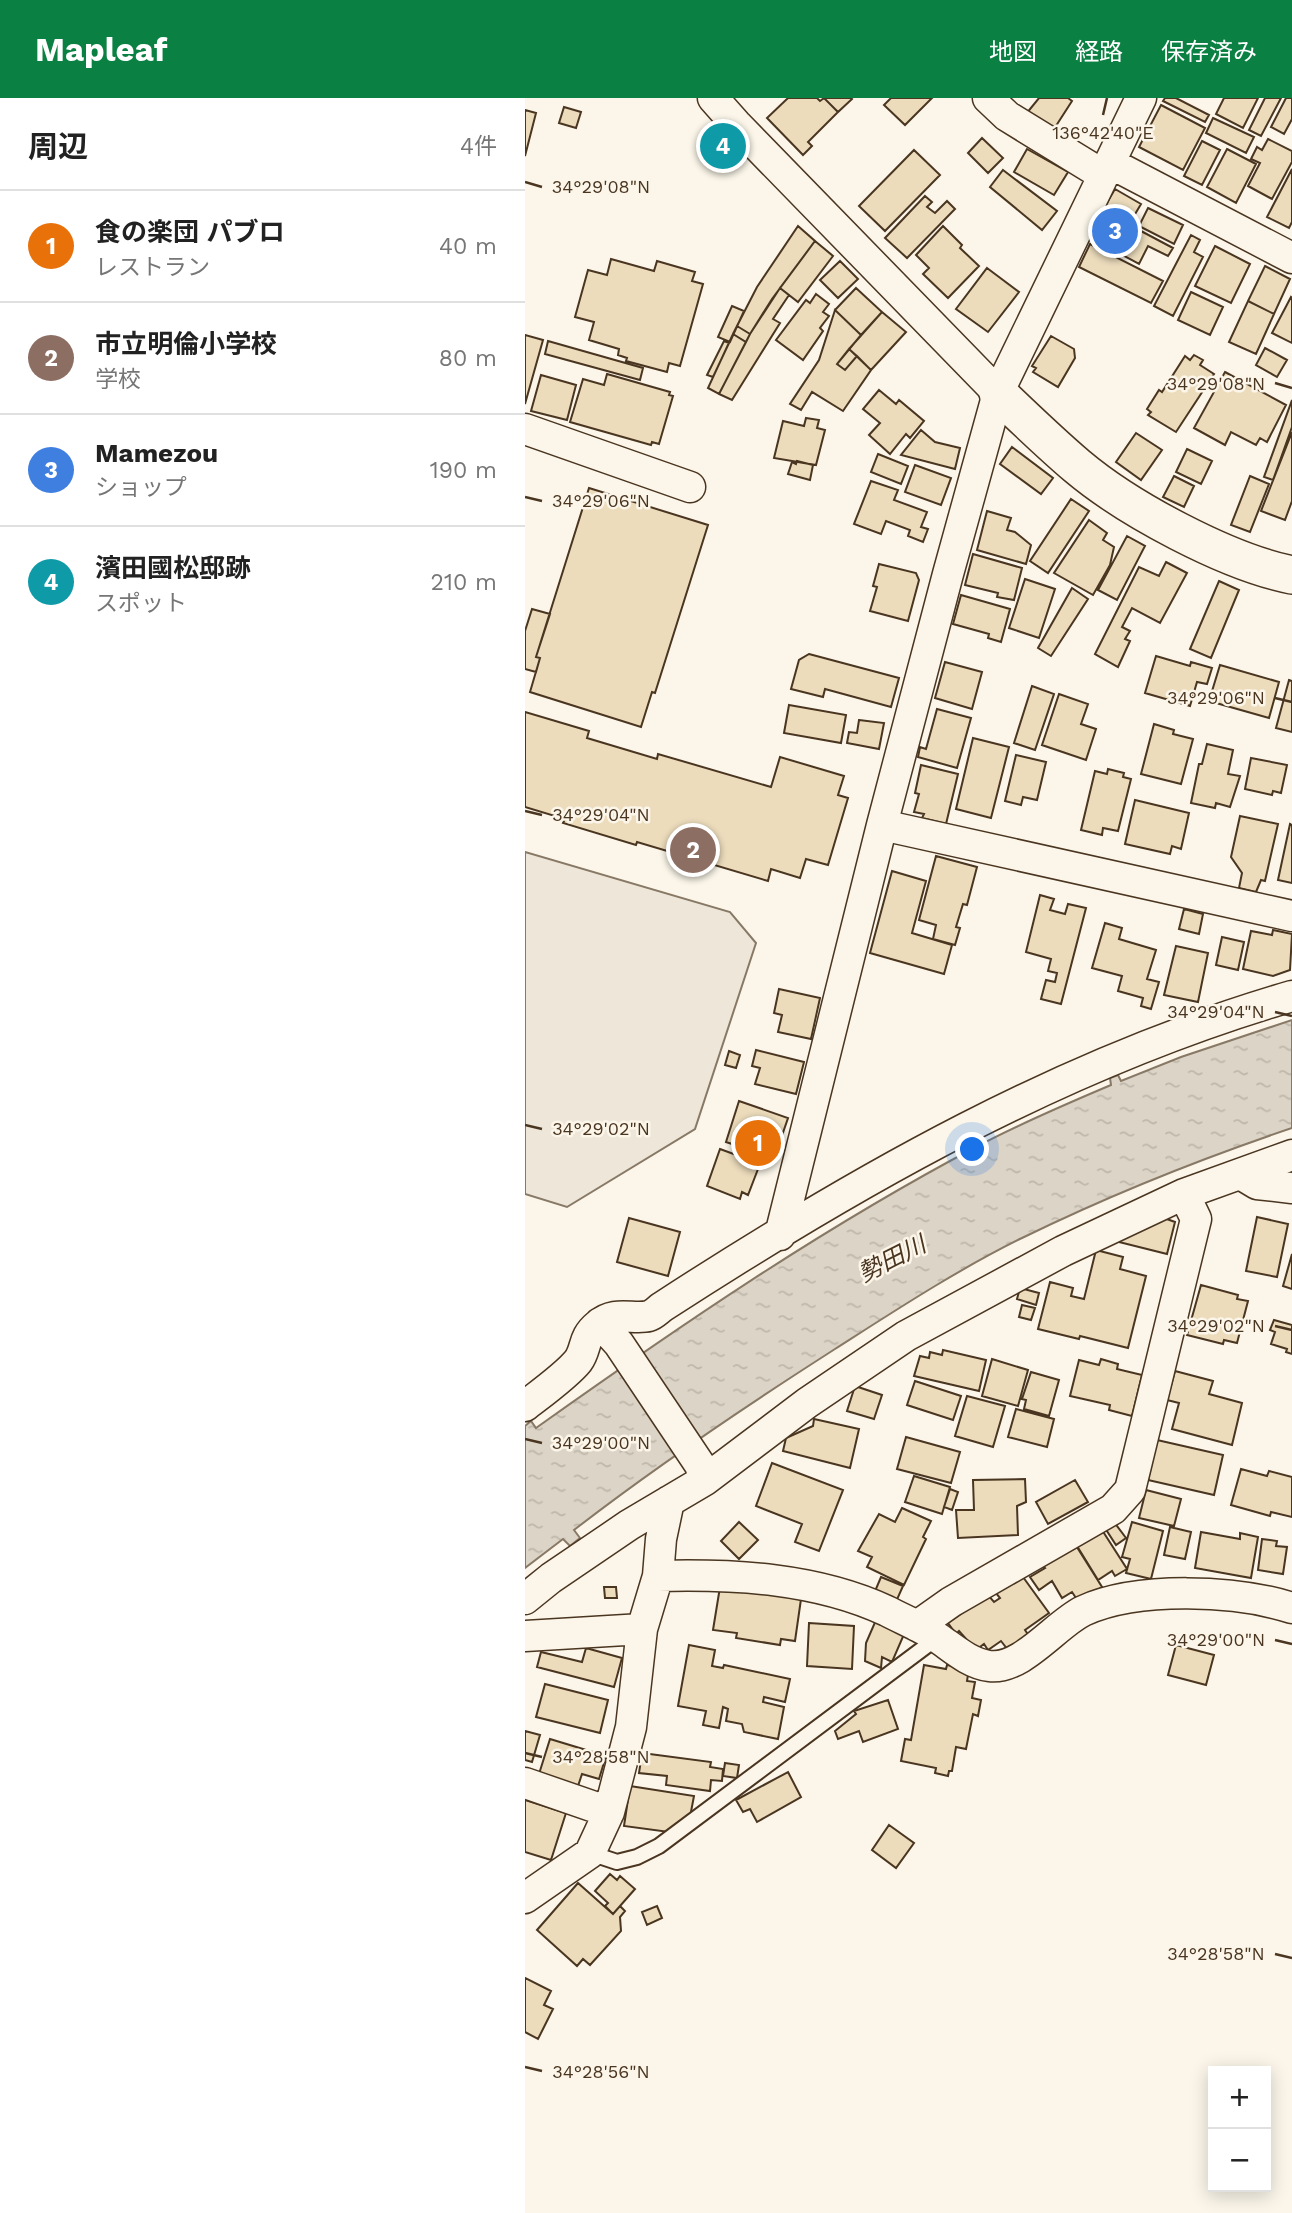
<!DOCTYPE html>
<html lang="ja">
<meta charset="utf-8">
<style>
body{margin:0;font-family:"Work Sans","Noto Sans JP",sans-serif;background:#f2f2f2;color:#222}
.controls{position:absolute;right:21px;bottom:21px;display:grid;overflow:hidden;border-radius:0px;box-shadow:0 4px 18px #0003}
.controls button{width:63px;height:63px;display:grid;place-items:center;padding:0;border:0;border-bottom:2px solid #e0e0e0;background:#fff;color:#222;font:35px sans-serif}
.you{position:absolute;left:448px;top:1052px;width:24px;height:24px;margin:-18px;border:5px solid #fff;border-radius:50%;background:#1a73e8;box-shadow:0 0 0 10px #1a73e833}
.badge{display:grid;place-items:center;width:46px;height:46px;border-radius:50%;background:#0b8043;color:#fff;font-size:23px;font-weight:700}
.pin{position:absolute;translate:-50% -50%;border:4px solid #fff;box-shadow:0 2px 7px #0006}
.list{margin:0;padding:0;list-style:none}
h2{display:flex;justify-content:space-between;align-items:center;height:91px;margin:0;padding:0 28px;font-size:30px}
h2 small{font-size:23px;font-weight:400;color:#767676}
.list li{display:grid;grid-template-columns:46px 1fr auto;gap:21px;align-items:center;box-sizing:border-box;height:112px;padding:0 28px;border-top:2px solid #e0e0e0}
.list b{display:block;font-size:26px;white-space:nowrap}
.list p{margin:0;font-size:23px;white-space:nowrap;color:#767676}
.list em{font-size:23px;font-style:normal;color:#767676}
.map{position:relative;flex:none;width:767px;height:2115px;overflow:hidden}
header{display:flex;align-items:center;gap:42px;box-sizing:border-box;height:98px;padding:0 35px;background:#0b8043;color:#fff}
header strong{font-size:33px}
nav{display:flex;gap:38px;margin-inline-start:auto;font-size:24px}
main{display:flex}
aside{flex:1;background:#fff}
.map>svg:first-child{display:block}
.green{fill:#ede6d9;stroke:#887966;stroke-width:2}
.water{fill:url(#water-ripples);stroke:#887966;stroke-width:2}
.building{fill:#ecdcbc;stroke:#4a3520;stroke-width:2}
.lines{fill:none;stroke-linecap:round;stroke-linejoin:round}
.service-casing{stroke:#4a3520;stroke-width:18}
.minor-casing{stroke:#4a3520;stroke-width:33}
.tertiary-casing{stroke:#4a3520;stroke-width:40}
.service{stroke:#fbf6e9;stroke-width:14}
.minor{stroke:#fbf6e9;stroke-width:30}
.tertiary{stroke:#fbf6e9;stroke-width:37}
.ticks{fill:none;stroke:#4a3520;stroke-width:2.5}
.labels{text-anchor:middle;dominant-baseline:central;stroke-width:5;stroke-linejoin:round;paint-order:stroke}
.water-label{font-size:24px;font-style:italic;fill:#4a3520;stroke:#fbf6e9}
.ticks-label{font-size:18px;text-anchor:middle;fill:#4a3520;stroke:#fbf6e9;stroke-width:5;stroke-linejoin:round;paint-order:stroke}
</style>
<header>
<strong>Mapleaf</strong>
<nav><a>地図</a><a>経路</a><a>保存済み</a></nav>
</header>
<main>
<aside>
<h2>周辺<small>4件</small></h2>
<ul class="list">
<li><span class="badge" style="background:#e8710a">1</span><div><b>食の楽団 パブロ</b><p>レストラン</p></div><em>40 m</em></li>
<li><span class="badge" style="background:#8d6e63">2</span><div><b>市立明倫小学校</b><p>学校</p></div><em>80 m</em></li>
<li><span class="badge" style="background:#3f7fe0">3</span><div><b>Mamezou</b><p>ショップ</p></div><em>190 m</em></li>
<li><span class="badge" style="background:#0f9aa8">4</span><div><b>濱田國松邸跡</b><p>スポット</p></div><em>210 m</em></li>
</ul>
</aside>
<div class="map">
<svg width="767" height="2115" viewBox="0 0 767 2115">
<defs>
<pattern id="water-ripples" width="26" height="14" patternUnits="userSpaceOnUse" patternTransform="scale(1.75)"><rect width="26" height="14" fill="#dcd4c6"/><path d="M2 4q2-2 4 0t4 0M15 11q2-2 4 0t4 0" fill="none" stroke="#beb7aa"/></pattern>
</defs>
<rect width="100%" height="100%" fill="#fbf6e9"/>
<path class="green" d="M0,754L205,814L231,845L170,1031L42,1109L0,1096Z"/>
<path class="water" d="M767,922V1030C675,1061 585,1097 497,1140C432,1172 371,1212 310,1251C221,1308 133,1367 49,1432L55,1440L45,1448L38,1441L0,1470V1328L6,1323L11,1330C153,1229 296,1131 451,1049C494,1026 541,1006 586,987L585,980L593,977L596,983L656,959Z"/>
<path class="building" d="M263,0H292L295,3L299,0L313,14L283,44L287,48L278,57L242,20Z
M299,0H326L327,1L313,14Z
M366,0H407L380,27L359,7Z
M514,0H543L547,3L529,31L501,16Z
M640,0H651L684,17L680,24L638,3Z
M699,0H733L718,30L691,16Z
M740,0H756L736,38L724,32Z
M761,0H767V21L759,36L746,29Z
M636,7L680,30L658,72L614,49Z
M39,9L56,14L51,30L34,25Z
M0,12L11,15L0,58Z
M688,20L729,39L721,55L681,35Z
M457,40L478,60L463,75L443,55Z
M743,41L767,53V64L747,101L723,88L735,65L726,61L732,49L737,52Z
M677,43L695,52L677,87L659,78Z
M502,51L543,74L529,97L489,74Z
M702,51L731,66L711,105L682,89Z
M389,52L415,77L360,133L334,108Z
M767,71V124L764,130L742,119Z
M478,72L532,113L517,132L465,89Z
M590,91L616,106L606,123L580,108Z
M400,98L407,104L402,109L410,115L422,103L430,111L382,160L360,140Z
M623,110L658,127L649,146L614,128Z
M582,115L648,150L643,158L623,148L614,166L568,141Z
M273,128L290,143L247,201L225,236L212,228L232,189Z
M418,128L437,147L435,150L454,168L423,200L398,176L404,170L391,157Z
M666,137L675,142L669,154L678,159L648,218L629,208Z
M290,143L308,158L273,204L255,190Z
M565,146L638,183L626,205L554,169Z
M690,148L725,166L706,205L670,188Z
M86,161L129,173L132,163L170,174L167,183L178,186L155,268L144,265L142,274L101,263L102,260L93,257L94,251L64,242L69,224L50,219L63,172L82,177Z
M315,163L333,181L313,200L295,182Z
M740,168L765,181L749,216L723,203Z
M462,170L494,194L463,234L431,211Z
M255,190L264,197L248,221L255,225L207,302L194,296L225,236Z
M331,190L357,214L336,237L310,212Z
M666,194L698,209L685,237L653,222Z
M291,196L304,206L298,214L304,218L295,230L298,233L278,262L251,242L281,202L285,205Z
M766,199L767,200V245L747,235Z
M723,203L749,216L731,256L704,244Z
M207,208L219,213L205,244L193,239Z
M310,212L336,237L312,266L320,272L332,258L346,272L318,313L287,294L276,312L265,306L294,262Z
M357,214L381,234L346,272L324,251Z
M212,228L225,236L221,244L208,236Z
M208,236L221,244L194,296L183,290Z
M0,237L18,242L0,306Z
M526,238L549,251L550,260L533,289L508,274L511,270L507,268Z
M23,243L118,270L115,282L20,256Z
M199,243L204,245L188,279L182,277Z
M740,250L762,262L752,279L731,267Z
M324,251L332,258L320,272L312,266Z
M669,257L678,262L675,267L689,276L651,334L623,317L626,314L622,311L634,292L637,294L660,258L665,262Z
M700,274L761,307L742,344L735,340L731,347L706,334L700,347L669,330Z
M82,276L145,294L144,297L148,298L134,346L127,344L126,347L45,324L58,281L79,287Z
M16,277L51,287L42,322L6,313Z
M354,292L371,306L374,302L399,323L385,340L381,336L365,356L344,337L355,325L338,311Z
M767,302V329L748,382L739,379Z
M281,320L294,322L292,330L300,332L291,367L249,360L258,323L279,328Z
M396,332L410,344L435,350L430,371L376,357Z
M767,334V403L760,422L736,413Z
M611,335L637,352L616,382L591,364Z
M487,349L528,380L516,396L475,366Z
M662,351L687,363L676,386L651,374Z
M353,356L383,368L376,386L346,374Z
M272,363L288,367L285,382L263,376L267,364L271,366Z
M390,367L426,380L416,407L380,394Z
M649,378L669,388L659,409L638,399Z
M725,378L744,386L725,434L706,427Z
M346,383L373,392L369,402L402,414L396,429L403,431L398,444L383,438L385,432L361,423L356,436L329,426Z
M64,390L183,427L130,595L127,594L116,629L5,594L15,560L11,559Z
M546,401L564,413L523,475L505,463Z
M462,413L486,420L482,432L490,434L506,447L501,466L452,452Z
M564,422L582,435L578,442L589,449L585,467L568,497L529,475Z
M602,438L620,448L592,502L573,492Z
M448,456L497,470L489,502L472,499L473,495L440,487Z
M641,464L662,475L635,525L607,510L597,529L605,533L600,541L605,543L593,569L570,556L614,469L634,478Z
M354,466L391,475L394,482L383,523L345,513L352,489L348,488Z
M500,481L530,491L514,540L484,530Z
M694,483L714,492L686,560L665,551Z
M547,490L563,501L526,558L513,550Z
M436,497L485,511L476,544L463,540L464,536L428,526Z
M7,511L25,516L11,559L15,560L11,574L0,571V533Z
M284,556L374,580L366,609L300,591L298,599L266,591L274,562Z
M631,558L665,568L666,564L687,570L682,586L672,584L665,608L620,595Z
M420,564L457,574L447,611L410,600Z
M695,567L754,584L744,620L684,603Z
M764,582L767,583V634L751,630Z
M507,588L529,596L510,652L489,645Z
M534,596L563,606L556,626L571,631L561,662L517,647Z
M264,607L321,617L316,645L259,635Z
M412,611L446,620L432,670L393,659L395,649L401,651Z
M0,614L64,633L62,640L132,661L133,656L246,689L255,659L319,678L313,697L323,700L303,767L281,761L275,780L246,771L243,783L112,744L111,747L38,725L40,721L0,709Z
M334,622L359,625L354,651L322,645L324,634L332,635Z
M629,626L649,632L648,636L668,641L656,686L616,676Z
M448,640L484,649L466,720L431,711Z
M682,646L708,652L703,676L715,678L705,709L691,705L690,710L666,705L674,666H677Z
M491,657L521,664L512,702L498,699L496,707L480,703Z
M726,660L762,667L756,695L748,693L747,697L720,691Z
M396,667L433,676L421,726L397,720L399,716L389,714L394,696L390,695Z
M583,671L599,675L598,679L606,681L593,733L578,730L577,737L556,732L570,673L582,676Z
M610,702L664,715L656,751L647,748L645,756L600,746Z
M715,718L753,726L740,783L736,782L731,794L714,790L717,775L706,759Z
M765,726L767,727V785L753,782Z
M411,758L452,769L442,807L438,806L431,829L435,830L430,847L408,841L411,827L394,822Z
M367,773L401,783L387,835L427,847L419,876L345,855Z
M515,797L529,801L525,812L540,816L543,806L561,810L536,906L516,901L521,882L530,884L532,875L523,873L526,861L501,854Z
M659,811L678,816L674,836L654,831Z
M580,825L597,830L594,841L631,852L622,881L634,884L626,911L616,908L618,900L593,893L597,878L567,870Z
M748,832L767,836L765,872L748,878L718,871L726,833L747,837Z
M697,839L719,844L713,872L691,867Z
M651,848L683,855L673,904L639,897Z
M254,891L295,900L286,941L253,934L257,917L249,915Z
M231,952L279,964L271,996L230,986L235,970L227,968Z
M204,953L215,957L211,970L200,967Z
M214,1003L263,1020L252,1052L235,1046L232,1054L201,1044Z
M195,1051L228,1063L226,1069L233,1071L223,1097L217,1094L215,1101L182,1088Z
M732,1119L763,1126L752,1179L721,1173Z
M104,1120L155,1134L143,1178L92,1164Z
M639,1120L650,1124L642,1156L594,1144L595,1139Z
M571,1152L598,1159L595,1171L621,1178L603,1250L555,1238L554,1241L513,1231L525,1184L548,1190L546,1198L559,1201Z
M767,1156V1191L758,1188Z
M676,1187L713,1197L712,1201L723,1203L712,1245L699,1242L698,1246L662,1237Z
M495,1190L514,1195L511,1207L492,1201Z
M497,1207L510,1210L506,1222L494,1219Z
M749,1222L767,1227V1256L761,1254L762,1251L746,1246L750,1234L745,1232Z
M418,1252L461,1262L454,1293L389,1278L395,1258L404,1260L405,1254L417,1257Z
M467,1261L503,1272L493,1308L457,1298Z
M576,1261L593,1266L592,1271L617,1277L607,1318L584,1312L585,1307L545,1298L554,1262L574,1267Z
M650,1273L688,1283L684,1296L717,1305L707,1347L647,1331L654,1305L642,1302Z
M506,1274L534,1282L524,1318L499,1311L501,1302L497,1301Z
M390,1283L436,1298L428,1322L382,1307Z
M330,1288L357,1297L349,1321L322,1313Z
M442,1298L480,1308L468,1349L430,1338Z
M491,1311L529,1321L522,1349L483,1339Z
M289,1321L334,1331L325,1370L258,1353L261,1340L288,1328Z
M381,1339L435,1354L426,1385L372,1371Z
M632,1342L698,1357L689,1397L623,1382Z
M247,1365L318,1392L294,1453L270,1444L277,1426L231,1408Z
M716,1371L742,1378L744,1373L767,1379V1419L746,1414L745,1418L706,1407Z
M389,1378L425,1389L417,1416L380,1404Z
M500,1381L501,1404L492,1408L493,1437L433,1440L431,1412H449L448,1382Z
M550,1382L563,1404L523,1426L511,1404Z
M425,1391L433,1394L427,1412L419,1409Z
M621,1392L656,1401L649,1428L614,1420Z
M377,1410L406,1423L398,1439L401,1441L379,1487L342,1469L347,1459L333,1453L354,1416L370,1424Z
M214,1424L233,1442L214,1461L196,1443Z
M589,1424L601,1440L591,1447L580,1430Z
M607,1424L638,1433L626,1481L601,1475L605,1461L597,1459Z
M645,1429L666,1434L660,1461L639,1457Z
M577,1432L602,1471L590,1478L587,1473L573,1482L552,1448Z
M676,1434L715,1441V1435L733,1439L726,1480L670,1470Z
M737,1441L752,1443L751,1448L762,1449L758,1476L733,1472Z
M550,1446L577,1489L553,1503L547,1494L537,1500L527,1483L514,1492L505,1479L520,1470L517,1467Z
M356,1479L378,1488L370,1506L348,1498Z
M498,1479L524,1515L500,1532L504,1538L483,1552L476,1543L463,1552L459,1546L451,1552L434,1533L431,1536L423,1525L463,1497L469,1504L475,1500L470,1494L488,1481L490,1485Z
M79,1489H91L92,1500H80Z
M195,1489L276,1501L270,1543L256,1541L255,1547L211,1540L212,1535L188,1532Z
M351,1522L380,1534L367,1564L357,1559L356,1570L340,1563L341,1545Z
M284,1525L329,1528L327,1571L282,1568Z
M164,1547L190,1552L187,1568L198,1570L199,1567L265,1581L260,1604L239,1599L238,1604L259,1609L253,1641L219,1634L217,1626L201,1623L203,1611L198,1609L194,1630L178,1627L181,1613L153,1608Z
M651,1547L689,1557L681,1587L643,1577Z
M61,1550L97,1560L89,1589L12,1569L16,1554L57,1564Z
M399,1567L421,1571L422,1567L444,1571L442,1583L450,1584L447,1600L456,1602L453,1618L448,1616L441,1651L431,1649L427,1673H424L423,1678L410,1675L411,1670L376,1663L380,1641L386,1642Z
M20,1586L83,1602L75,1635L11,1619Z
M363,1602L373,1631L338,1644L334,1633L313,1641L310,1633L331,1616L329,1613Z
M0,1633L15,1637L7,1664L0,1662Z
M25,1641L81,1658L74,1681L57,1676L53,1688L14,1676Z
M117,1655L186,1664L185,1669L198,1671L197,1683L186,1682L185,1693L141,1687L142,1678L114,1675Z
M200,1665L214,1667L212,1680L198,1678Z
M263,1674L276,1699L232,1724L225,1711L218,1714L211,1702Z
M105,1688L169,1698L165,1719L144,1734L99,1728Z
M0,1702L41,1715L26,1762L0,1754Z
M364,1727L389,1745L371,1770L347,1752Z
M85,1776L92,1782L95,1778L110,1791L88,1816L80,1808L83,1805L70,1793Z
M53,1785L88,1816L95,1808L100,1813L95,1819L96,1833L65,1867L58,1861L52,1868L12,1832Z
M132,1808L137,1820L122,1827L117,1814Z
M0,1880L26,1893L19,1907L28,1911L13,1941L0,1934Z"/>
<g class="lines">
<defs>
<path id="service" d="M65,1755L92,1764L112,1759L134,1748L412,1540"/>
<path id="minor" d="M188,0L211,26L473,295
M463,0L482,18L578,77
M585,65L767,160
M0,331L165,389
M357,727L767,818
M717,1077L732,1086L767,1090
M255,1137L357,727L423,476L473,295L616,0
M75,1225L94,1246L175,1367L180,1382
M0,1308C14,1297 42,1277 53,1263C62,1251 57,1240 73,1227C90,1212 108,1222 124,1218C128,1217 133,1212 137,1209C334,1081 540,964 767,898
M133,1478C210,1476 291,1480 362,1513C379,1522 397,1529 413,1540C429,1551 444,1565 464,1568C496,1573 531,1526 558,1513C613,1488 711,1492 767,1510
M0,1501L26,1480L104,1427L180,1382L282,1305L381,1238L538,1153L659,1096L767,1057
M392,1528L426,1504L588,1411L605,1392L671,1121L659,1096
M0,1538L117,1531
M0,1685L84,1714
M0,1800L65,1755L84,1714L106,1629L117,1531L133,1478L136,1441L144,1403"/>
<path id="tertiary" d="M473,295C499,320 525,345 552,368C603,411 702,464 767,477"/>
</defs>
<use href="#service" class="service-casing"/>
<use href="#minor" class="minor-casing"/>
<use href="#tertiary" class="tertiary-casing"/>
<use href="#service" class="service"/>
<use href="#minor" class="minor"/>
<use href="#tertiary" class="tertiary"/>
</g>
<path class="ticks" d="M578,17L582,0M0,84L17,89M750,285L767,290M0,399L17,403M750,600L767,604M0,713L17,717M750,914L767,918M0,1027L17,1031M750,1228L767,1232M0,1341L17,1345M750,1542L767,1546M0,1655L17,1659M750,1856L767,1860M0,1969L17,1973"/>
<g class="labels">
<g class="water-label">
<text transform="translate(367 1161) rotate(-27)">勢田川</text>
</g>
</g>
<g class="ticks-label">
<text x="578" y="41">136°42'40"E</text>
<text x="76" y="95">34°29'08"N</text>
<text x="691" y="292">34°29'08"N</text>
<text x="76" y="409">34°29'06"N</text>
<text x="691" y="606">34°29'06"N</text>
<text x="76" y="723">34°29'04"N</text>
<text x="691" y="920">34°29'04"N</text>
<text x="76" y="1037">34°29'02"N</text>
<text x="691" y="1234">34°29'02"N</text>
<text x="76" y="1351">34°29'00"N</text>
<text x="691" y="1548">34°29'00"N</text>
<text x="76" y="1665">34°28'58"N</text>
<text x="691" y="1862">34°28'58"N</text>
<text x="76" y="1980">34°28'56"N</text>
</g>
</svg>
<div class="controls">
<button>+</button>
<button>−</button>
</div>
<div class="you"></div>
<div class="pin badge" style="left:233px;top:1045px;background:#e8710a">1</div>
<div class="pin badge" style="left:168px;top:752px;background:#8d6e63">2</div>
<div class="pin badge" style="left:590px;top:133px;background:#3f7fe0">3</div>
<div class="pin badge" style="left:198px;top:48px;background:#0f9aa8">4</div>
</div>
</main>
